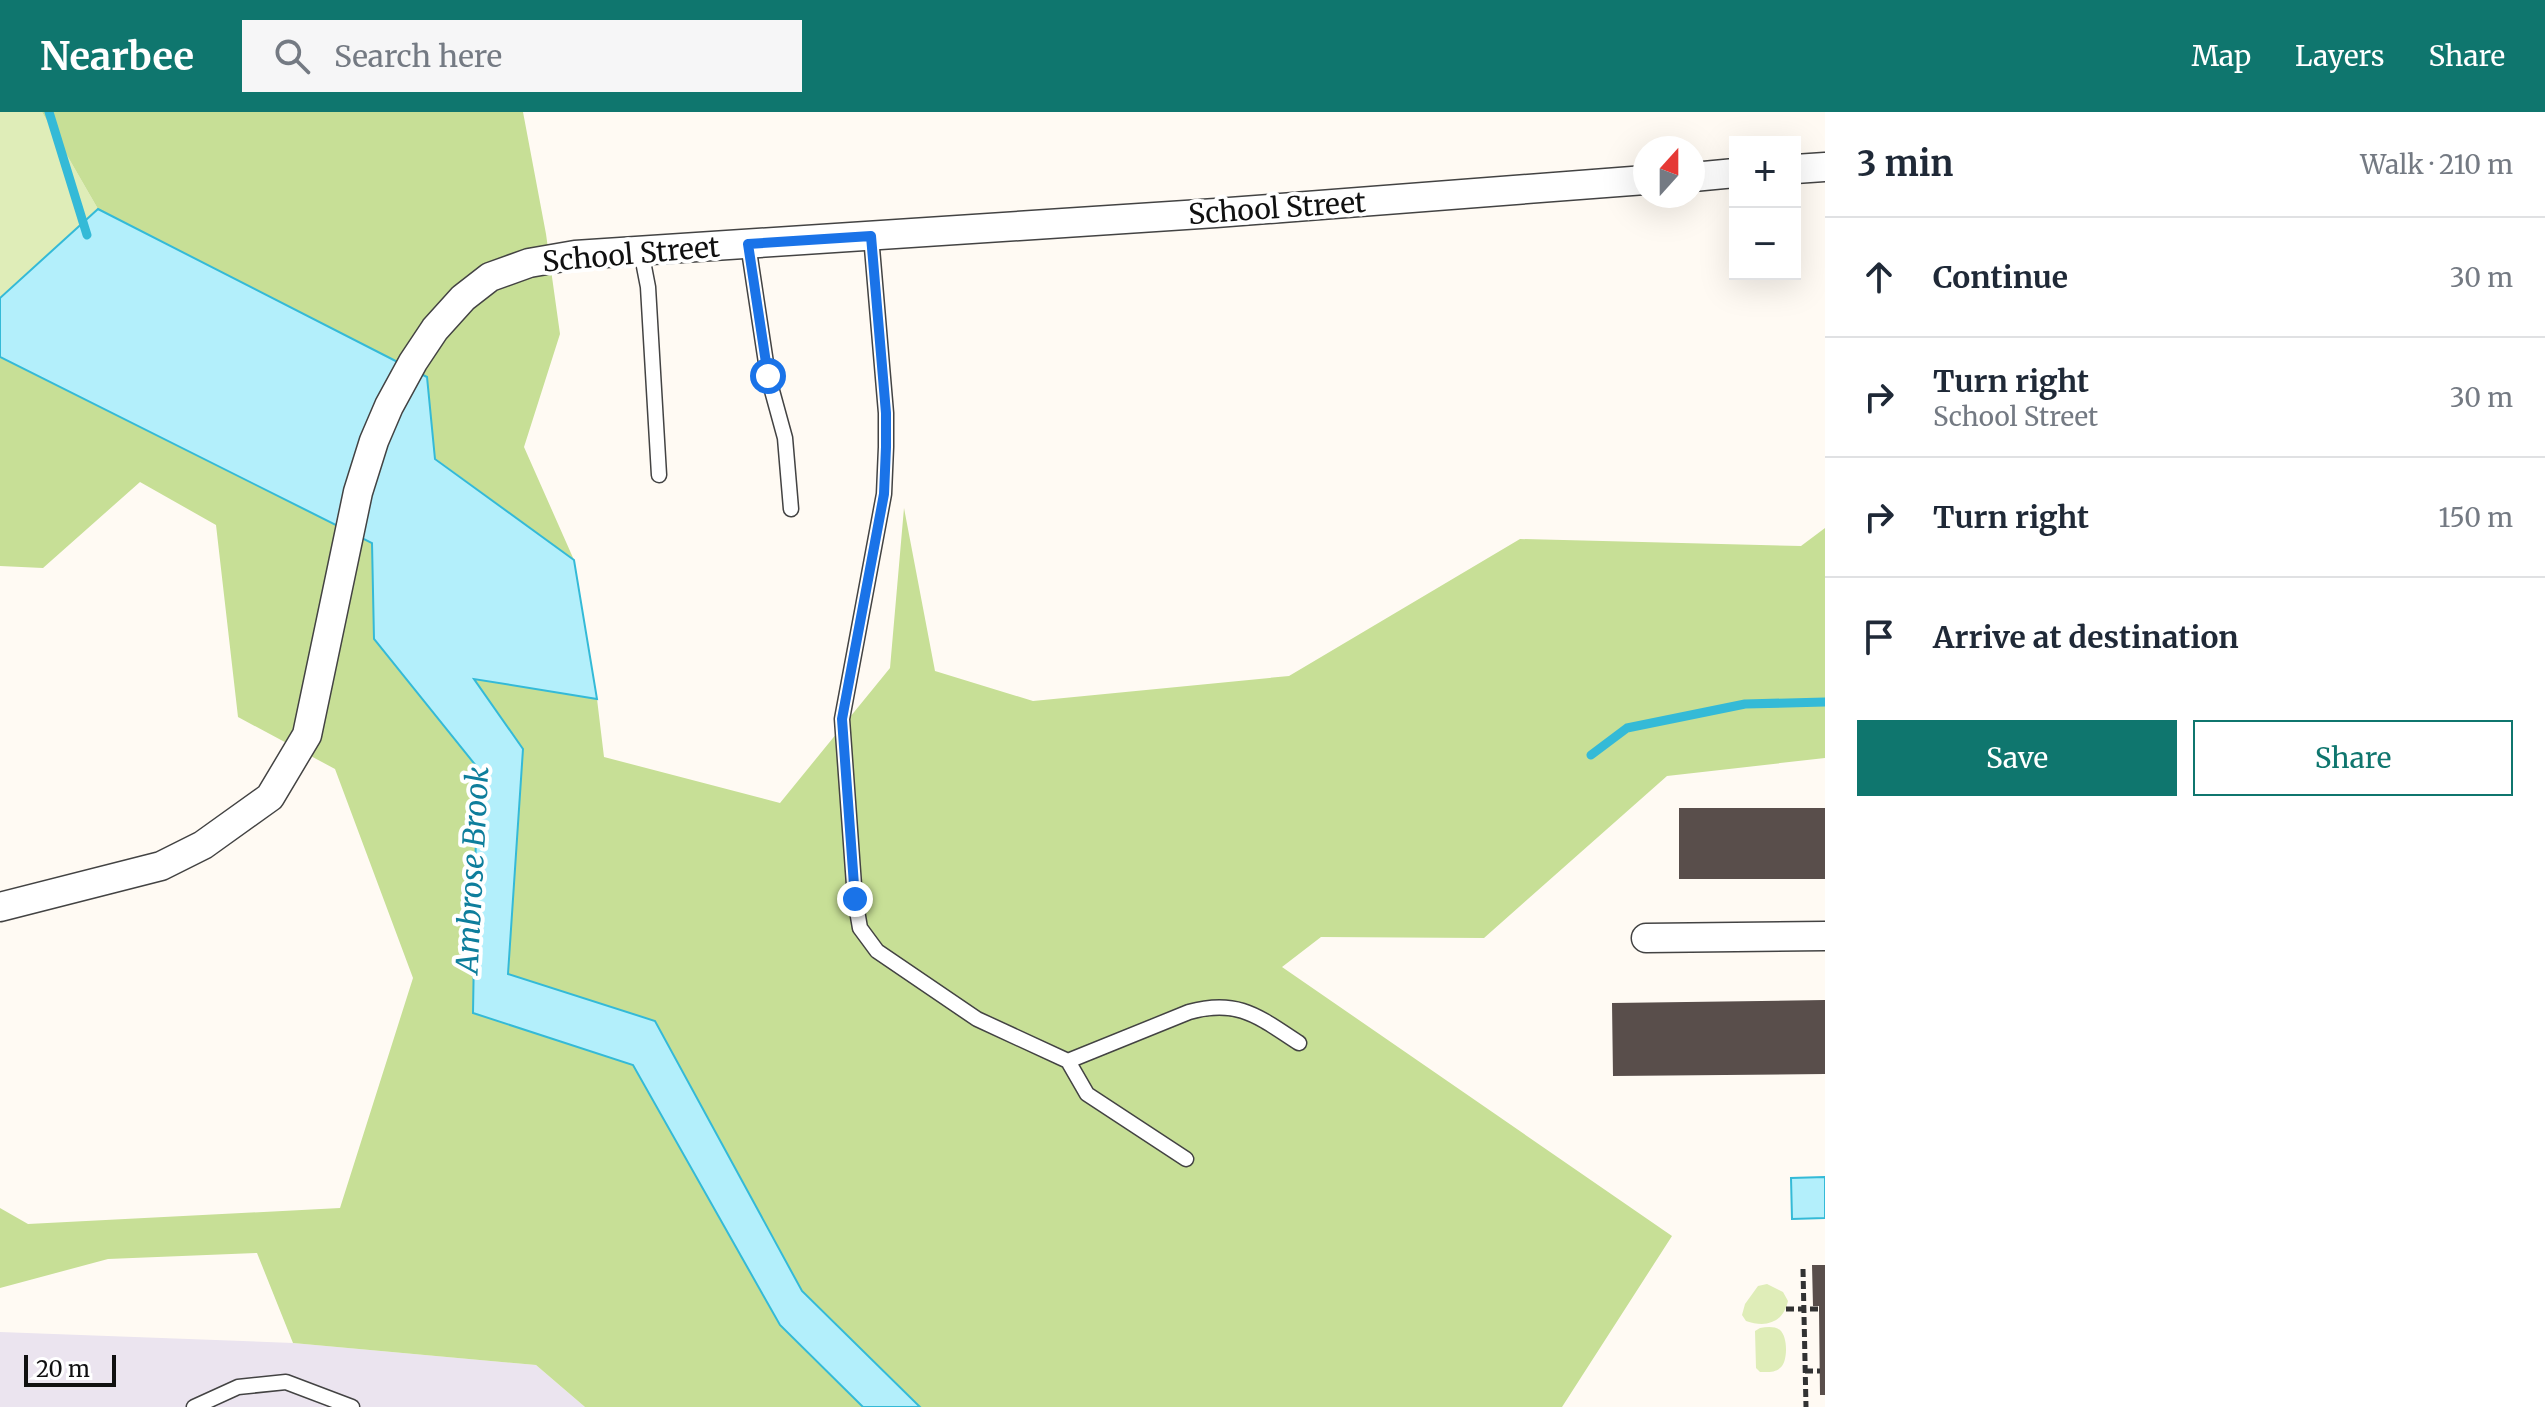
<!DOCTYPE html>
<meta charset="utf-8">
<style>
body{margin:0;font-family:Merriweather,serif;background:#f6f6f7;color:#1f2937}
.controls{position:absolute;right:24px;top:24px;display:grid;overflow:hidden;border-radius:0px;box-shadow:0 8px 32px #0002}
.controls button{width:72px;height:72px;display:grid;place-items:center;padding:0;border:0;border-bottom:2px solid #e0e1e3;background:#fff;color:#1f2937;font:40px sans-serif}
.compass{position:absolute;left:1633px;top:24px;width:72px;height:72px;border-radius:50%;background:#fff;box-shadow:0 8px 32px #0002;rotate:21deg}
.scale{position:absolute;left:24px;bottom:20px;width:92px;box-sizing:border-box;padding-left:8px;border:4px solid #101010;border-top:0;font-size:22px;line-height:28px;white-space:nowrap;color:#101010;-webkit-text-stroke:6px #fff;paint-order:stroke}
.stop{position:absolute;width:24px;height:24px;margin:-18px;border:6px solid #1a73e8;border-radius:50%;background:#fff}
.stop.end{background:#1a73e8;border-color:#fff;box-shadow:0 2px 8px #0008}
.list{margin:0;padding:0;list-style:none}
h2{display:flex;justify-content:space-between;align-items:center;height:104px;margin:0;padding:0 32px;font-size:34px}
h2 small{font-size:26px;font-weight:400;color:#747a83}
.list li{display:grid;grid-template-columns:52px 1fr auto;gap:24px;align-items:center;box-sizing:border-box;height:120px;padding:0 32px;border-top:2px solid #e0e1e3}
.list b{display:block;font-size:30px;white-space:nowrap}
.list p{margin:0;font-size:26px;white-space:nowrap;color:#747a83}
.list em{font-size:26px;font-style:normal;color:#747a83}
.actions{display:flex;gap:16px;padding:24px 32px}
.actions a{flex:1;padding:18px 0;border:2px solid #0f766e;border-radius:0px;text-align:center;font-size:28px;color:#0f766e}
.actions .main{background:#0f766e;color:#fff}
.icon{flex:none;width:44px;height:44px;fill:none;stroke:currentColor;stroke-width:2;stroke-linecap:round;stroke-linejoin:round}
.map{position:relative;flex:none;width:1825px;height:1295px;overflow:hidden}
header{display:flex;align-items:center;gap:48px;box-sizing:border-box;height:112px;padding:0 40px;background:#0f766e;color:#fff}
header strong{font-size:38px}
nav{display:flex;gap:44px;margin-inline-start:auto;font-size:28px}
.search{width:560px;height:72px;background:#f6f6f7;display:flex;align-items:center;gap:20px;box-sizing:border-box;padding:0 28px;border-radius:0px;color:#747a83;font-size:30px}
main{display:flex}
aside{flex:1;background:#fff}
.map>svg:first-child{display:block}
.industrial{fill:#ebe4ef}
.green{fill:#dfedb8}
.forest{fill:#c7df96}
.water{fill:#b3effb;stroke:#34bad7;stroke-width:2}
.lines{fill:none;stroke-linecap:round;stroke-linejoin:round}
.stream{stroke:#34bad7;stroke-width:9}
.building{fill:#594e4b}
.lane-casing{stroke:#434343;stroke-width:17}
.street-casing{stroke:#434343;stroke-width:31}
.path{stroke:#323232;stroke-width:5;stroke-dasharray:8 4;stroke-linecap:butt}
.lane{stroke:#fff;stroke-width:14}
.street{stroke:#fff;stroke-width:28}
.route{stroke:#1a73e8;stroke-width:10}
.labels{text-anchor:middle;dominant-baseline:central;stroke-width:8;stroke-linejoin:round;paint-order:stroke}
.street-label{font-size:28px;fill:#101010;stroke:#fff}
.water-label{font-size:30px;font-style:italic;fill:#0e7e9c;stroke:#fff}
</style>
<header>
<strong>Nearbee</strong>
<div class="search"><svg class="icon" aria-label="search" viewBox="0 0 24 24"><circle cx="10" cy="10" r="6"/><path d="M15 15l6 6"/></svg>Search here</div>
<nav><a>Map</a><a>Layers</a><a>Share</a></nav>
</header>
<main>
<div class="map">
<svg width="1825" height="1295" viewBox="0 0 1825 1295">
<rect width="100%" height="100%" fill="#fffaf3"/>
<path class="industrial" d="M0,1220L293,1231L536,1253L585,1295H0Z"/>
<path class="green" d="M0,0H42L98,97L0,186Z
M1767,1172L1783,1180L1788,1189C1783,1211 1766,1216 1746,1209L1742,1203L1745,1192L1758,1174Z
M1760,1216C1767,1215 1774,1214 1780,1218C1788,1225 1788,1250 1780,1256C1775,1261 1766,1260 1760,1260L1756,1256L1755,1219Z"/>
<path class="forest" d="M42,0H523L546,122L560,222L524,335L574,448L435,346L426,265L98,97Z
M0,245L372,431L374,527L477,655L473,901L633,953L780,1212L863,1295H585L536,1253L293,1231L257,1141L108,1147L0,1176V1096L28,1112L340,1096L413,866L335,657L238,605L216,413L140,370L43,456L0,454Z
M904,396L935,559L1033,589L1289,564L1520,427L1801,434L1825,416V646L1667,664L1484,826L1321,825L1282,855L1672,1124L1562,1295H920L802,1179L655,909L508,862L523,637L473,566L597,587L604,645L780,691L890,556Z"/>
<path class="water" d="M98,97L427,265L435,347L574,448L597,587L474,567L523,637L508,862L655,909L802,1179L920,1295H863L780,1213L633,953L473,901L477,655L374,527L372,431L0,245V186Z
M1825,1065V1106L1792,1107L1791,1066Z"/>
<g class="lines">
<path class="stream" d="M49,0L87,123
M1591,643L1627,616L1745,592L1825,590"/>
</g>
<path class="building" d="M1679,696H1825V767H1679Z
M1825,888V962L1613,964L1612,891Z
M1812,1153H1825V1283H1820L1819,1197V1194H1813Z"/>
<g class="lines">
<defs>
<path id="lane" d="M871,124L886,301V335L884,382L842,607L855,787L860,816L877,839L977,907L1068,949L1087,982L1186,1047
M748,132L768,264L785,326L791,397
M641,139L648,175L659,363
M1068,949L1189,900C1238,886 1259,905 1299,931
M194,1295L238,1275L286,1270L352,1295"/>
<path id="street" d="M1795,57L1825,55
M1693,65L1735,61
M0,795L161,754L203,733L270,685L307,623L358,380L374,329L389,294L413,250L435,217L463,186L490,165L529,151L575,143L1216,101L1645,68
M1646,826L1825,824"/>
</defs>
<use href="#lane" class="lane-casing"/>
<use href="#street" class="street-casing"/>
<path class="path" d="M1803,1157L1806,1295
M1786,1197H1819
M1805,1259H1820"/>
<use href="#lane" class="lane"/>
<use href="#street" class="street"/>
</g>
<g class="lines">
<path class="route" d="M768,264L748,132L871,124L886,301V335L884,382L842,607L855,787"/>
</g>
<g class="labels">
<g class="street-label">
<text transform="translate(1277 96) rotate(-4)">School Street</text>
<text transform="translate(631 142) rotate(-5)">School Street</text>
</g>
<g class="water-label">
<text transform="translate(472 758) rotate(-87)">Ambrose Brook</text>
</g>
</g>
</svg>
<div class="controls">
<button>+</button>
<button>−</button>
</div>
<svg class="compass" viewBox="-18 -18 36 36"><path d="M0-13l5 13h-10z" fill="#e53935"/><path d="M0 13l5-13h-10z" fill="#747a83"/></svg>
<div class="scale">20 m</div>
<div class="stop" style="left:768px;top:264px"></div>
<div class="stop end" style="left:855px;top:787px"></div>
</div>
<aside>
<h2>3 min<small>Walk · 210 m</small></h2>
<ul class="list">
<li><svg class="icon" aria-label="ahead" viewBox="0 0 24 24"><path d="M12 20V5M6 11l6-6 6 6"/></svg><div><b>Continue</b></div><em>30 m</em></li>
<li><svg class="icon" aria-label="right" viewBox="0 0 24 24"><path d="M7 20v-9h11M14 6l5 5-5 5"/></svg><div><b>Turn right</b><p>School Street</p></div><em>30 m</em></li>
<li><svg class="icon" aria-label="right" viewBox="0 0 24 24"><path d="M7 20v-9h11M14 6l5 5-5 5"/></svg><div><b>Turn right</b></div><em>150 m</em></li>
<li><svg class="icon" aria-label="arrive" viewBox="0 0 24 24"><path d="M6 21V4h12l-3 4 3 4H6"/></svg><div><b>Arrive at destination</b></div></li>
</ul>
<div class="actions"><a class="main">Save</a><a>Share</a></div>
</aside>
</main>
